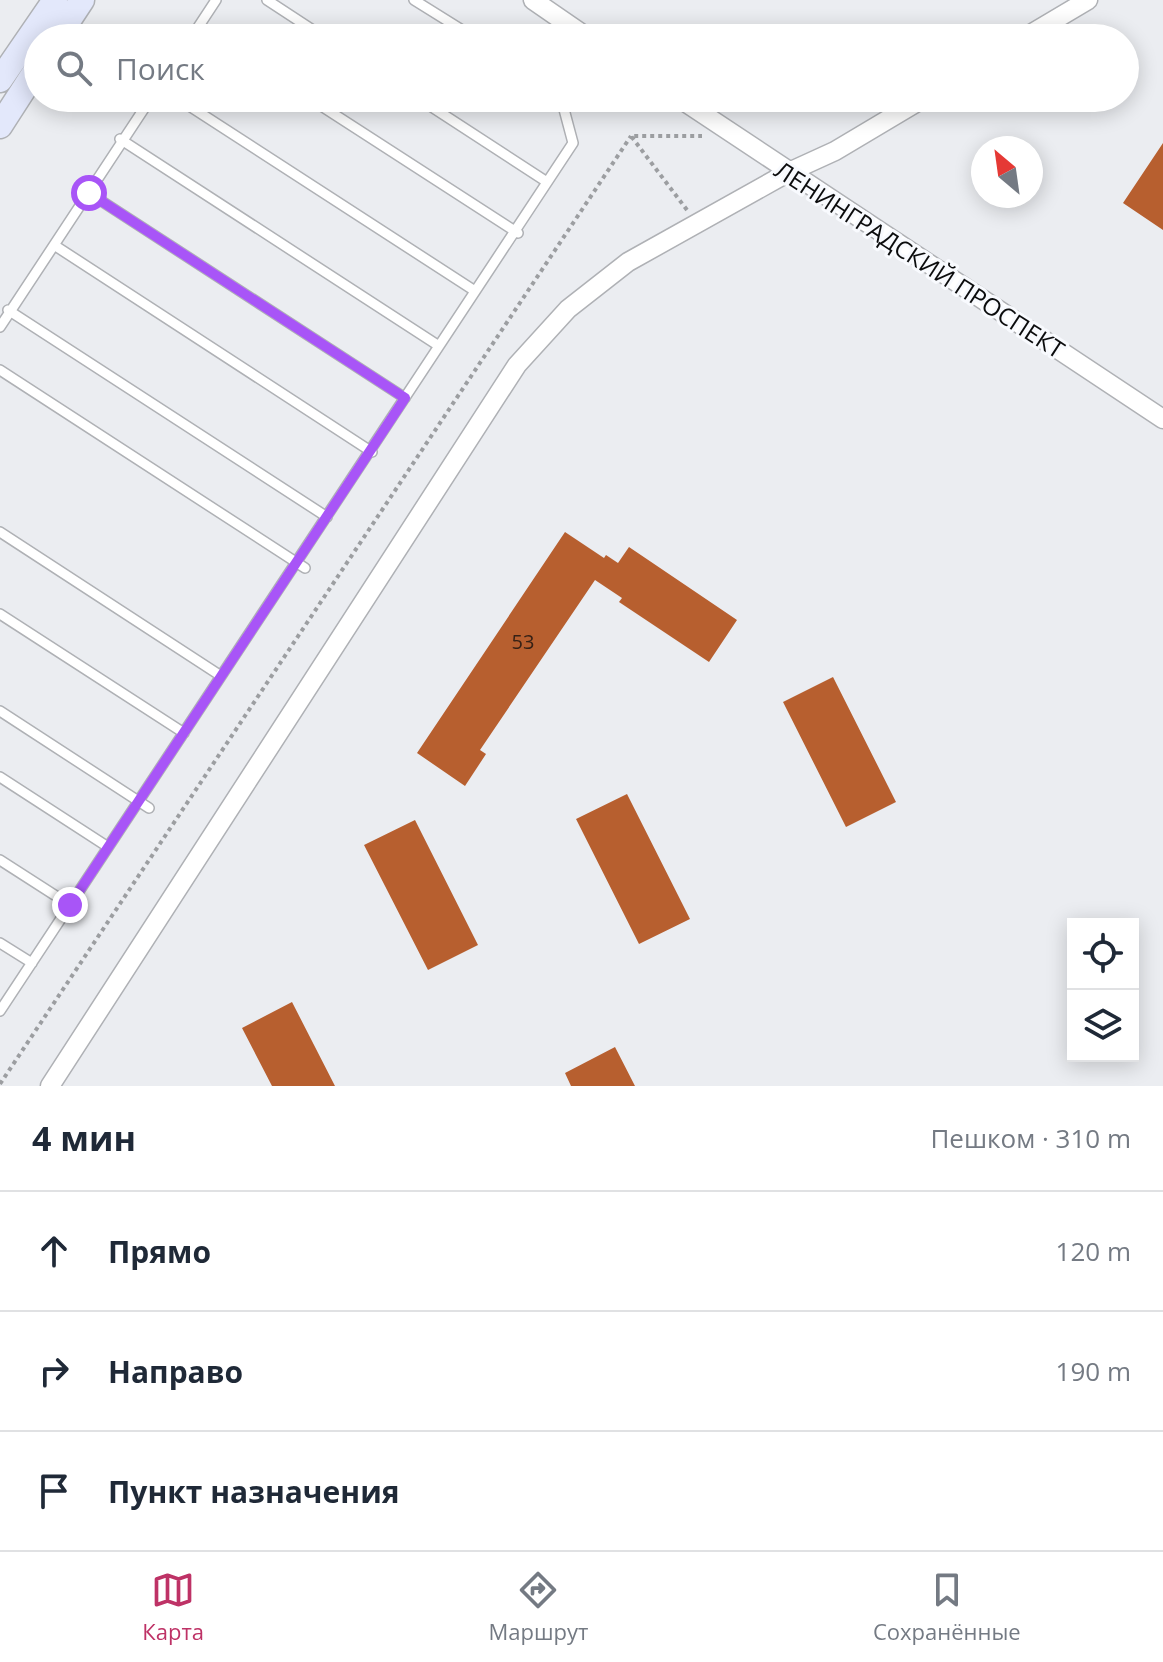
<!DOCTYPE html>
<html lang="ru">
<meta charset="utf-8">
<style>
body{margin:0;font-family:"Open Sans",sans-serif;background:#f6f6f7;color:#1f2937}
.controls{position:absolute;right:24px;bottom:24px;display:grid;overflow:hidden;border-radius:0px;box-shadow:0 4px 20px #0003}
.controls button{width:72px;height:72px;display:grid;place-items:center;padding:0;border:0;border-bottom:2px solid #e0e1e3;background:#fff;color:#1f2937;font:40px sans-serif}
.compass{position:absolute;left:971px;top:136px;width:72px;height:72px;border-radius:50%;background:#fff;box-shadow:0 4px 20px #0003;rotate:331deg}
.stop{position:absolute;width:24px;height:24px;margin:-18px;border:6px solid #a855f7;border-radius:50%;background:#fff}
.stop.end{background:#a855f7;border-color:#fff;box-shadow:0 2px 8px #0008}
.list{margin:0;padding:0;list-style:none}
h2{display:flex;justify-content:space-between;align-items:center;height:104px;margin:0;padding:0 32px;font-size:34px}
h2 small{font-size:26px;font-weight:400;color:#747a83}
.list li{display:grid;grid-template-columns:52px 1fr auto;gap:24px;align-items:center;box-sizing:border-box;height:120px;padding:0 32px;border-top:2px solid #e0e1e3}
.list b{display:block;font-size:30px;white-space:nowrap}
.list em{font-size:26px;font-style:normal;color:#747a83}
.icon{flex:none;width:44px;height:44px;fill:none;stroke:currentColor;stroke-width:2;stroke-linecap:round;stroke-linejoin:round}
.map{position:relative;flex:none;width:1163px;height:1086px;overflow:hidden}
.search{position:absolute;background:#fff;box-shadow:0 4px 20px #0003;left:24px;right:24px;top:24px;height:88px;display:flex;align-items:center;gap:20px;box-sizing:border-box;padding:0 28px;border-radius:44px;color:#747a83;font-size:30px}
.sheet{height:464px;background:#fff}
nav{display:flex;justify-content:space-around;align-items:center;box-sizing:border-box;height:112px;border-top:2px solid #e0e1e3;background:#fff;font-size:22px;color:#747a83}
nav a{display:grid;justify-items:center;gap:4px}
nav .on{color:#be3266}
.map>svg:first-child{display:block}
.building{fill:#b75f2f}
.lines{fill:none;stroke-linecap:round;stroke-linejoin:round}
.service-casing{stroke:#afb1b5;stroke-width:12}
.minor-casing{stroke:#afb1b5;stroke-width:21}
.secondary-casing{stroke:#afb1b5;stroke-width:27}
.path{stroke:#9c9ea1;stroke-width:4;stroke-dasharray:4 4;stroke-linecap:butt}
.service{stroke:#fff;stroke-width:9}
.minor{stroke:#fff;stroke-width:18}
.secondary{stroke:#e3e8fb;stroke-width:24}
.route{stroke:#a855f7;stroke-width:10}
.labels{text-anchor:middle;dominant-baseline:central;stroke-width:6;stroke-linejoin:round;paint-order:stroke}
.number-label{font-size:20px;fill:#362116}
.street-label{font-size:24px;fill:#0b0c0d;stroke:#f8fafe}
</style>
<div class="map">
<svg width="1163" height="1086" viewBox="0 0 1163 1086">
<rect width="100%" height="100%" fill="#ebedf1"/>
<path class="building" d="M1163,143V230L1123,203Z
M565,532L604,558L606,555L618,563L629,547L737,620L709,662L619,602L622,598L595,580L480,750L486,754L465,786L417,753Z
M833,677L896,802L846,827L783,702Z
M627,794L690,919L639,944L576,819Z
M415,820L478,945L428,970L364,845Z
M292,1002L335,1086H272L242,1028Z
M615,1047L635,1086H571L565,1073Z"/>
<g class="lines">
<defs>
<path id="service" d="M267,0L325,38
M414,0L475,38
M199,26L217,38
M191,38L216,0
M177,98L475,291
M309,98L518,233
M418,98L547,182
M120,139L439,346
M86,191L405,398
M54,245L372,452
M8,310L327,517
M0,327L151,98
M0,370L305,568
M0,532L221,676
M0,614L184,733
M0,711L149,808
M0,777L108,847
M0,860L70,905
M0,943L32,963
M0,1011L573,143L561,98"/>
<path id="minor" d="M533,0L588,38
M1024,38L1088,0
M679,98L1163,419
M50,1086L517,365L568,309L628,262L789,172L835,151L924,98"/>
<path id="secondary" d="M57,38L82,0
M0,80L55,0
M0,126L38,67"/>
</defs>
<use href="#service" class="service-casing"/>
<use href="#minor" class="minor-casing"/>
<use href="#secondary" class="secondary-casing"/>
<path class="path" d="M687,210L631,136H702
M0,1084L631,136"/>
<use href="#service" class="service"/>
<use href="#minor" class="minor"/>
<use href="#secondary" class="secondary"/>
</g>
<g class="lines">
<path class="route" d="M70,905L405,398L89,193"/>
</g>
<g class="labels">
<g class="number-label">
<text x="523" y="641">53</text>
</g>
<g class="street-label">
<text transform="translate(920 259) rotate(33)">ЛЕНИНГРАДСКИЙ ПРОСПЕКТ</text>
</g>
</g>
</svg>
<div class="controls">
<button><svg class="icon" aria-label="locate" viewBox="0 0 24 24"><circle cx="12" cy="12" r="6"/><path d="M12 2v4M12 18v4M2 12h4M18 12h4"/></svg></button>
<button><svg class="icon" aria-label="layers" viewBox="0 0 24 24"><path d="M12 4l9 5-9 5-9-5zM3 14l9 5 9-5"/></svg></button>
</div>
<svg class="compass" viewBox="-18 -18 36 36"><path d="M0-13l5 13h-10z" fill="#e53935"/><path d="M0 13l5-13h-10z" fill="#747a83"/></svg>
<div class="stop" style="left:89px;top:193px"></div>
<div class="stop end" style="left:70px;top:905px"></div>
<div class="search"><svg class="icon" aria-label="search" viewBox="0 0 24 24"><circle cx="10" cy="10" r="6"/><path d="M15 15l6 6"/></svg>Поиск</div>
</div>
<section class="sheet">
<h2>4 мин<small>Пешком · 310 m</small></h2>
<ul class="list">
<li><svg class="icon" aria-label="ahead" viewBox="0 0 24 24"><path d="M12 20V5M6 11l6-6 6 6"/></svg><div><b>Прямо</b></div><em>120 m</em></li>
<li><svg class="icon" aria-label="right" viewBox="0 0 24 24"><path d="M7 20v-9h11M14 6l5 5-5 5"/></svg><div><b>Направо</b></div><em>190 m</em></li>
<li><svg class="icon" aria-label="arrive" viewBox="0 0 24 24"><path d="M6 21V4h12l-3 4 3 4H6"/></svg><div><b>Пункт назначения</b></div></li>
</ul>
</section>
<nav>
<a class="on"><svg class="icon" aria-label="map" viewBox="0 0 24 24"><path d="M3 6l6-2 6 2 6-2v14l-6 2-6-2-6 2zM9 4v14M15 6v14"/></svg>Карта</a>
<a><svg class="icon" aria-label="directions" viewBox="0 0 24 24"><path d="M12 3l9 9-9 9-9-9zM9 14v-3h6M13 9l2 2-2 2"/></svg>Маршрут</a>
<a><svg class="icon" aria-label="saved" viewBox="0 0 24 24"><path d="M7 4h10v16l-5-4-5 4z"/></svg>Сохранённые</a>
</nav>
